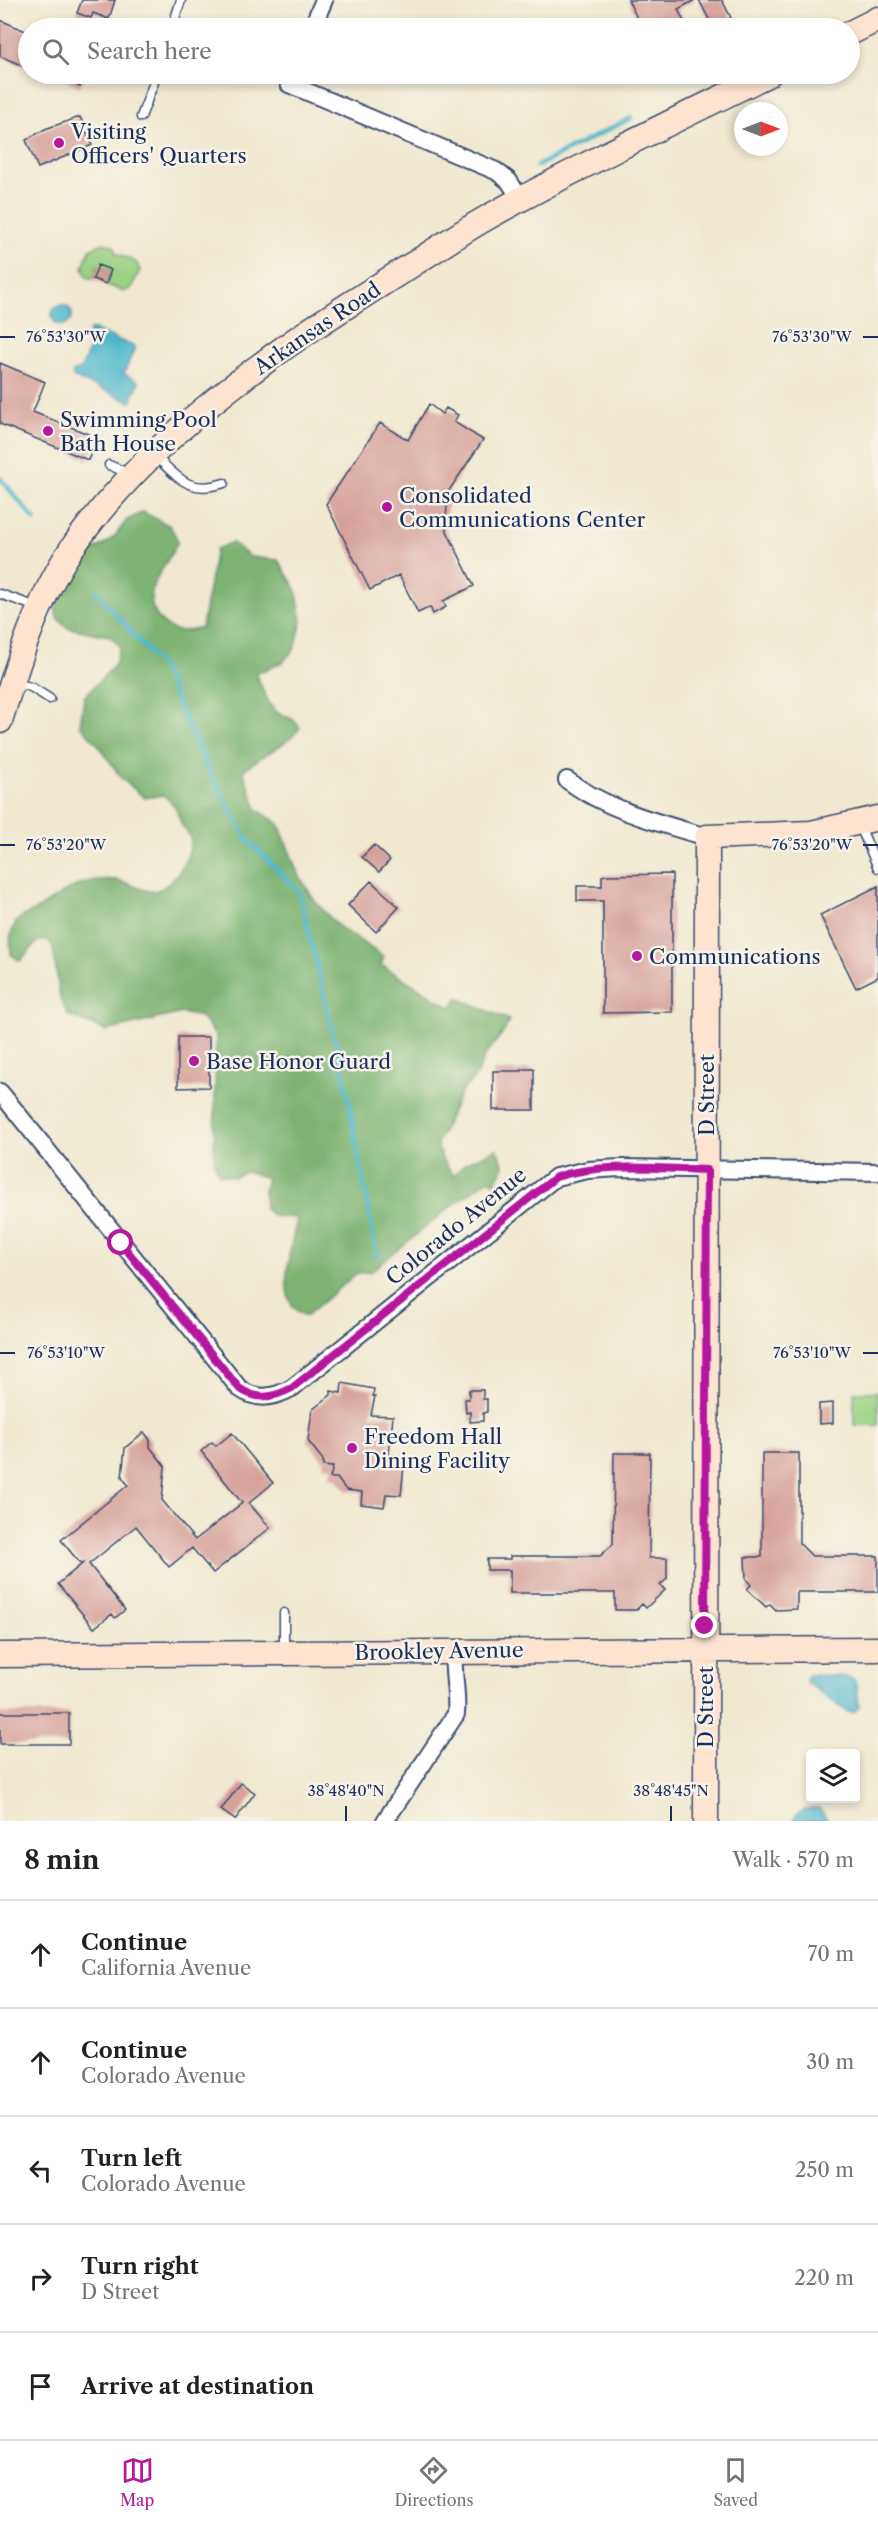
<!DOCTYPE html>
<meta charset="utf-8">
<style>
body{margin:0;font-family:"Libre Caslon Text",serif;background:#f6f6f6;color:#202124}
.controls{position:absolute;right:18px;bottom:18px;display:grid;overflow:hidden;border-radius:6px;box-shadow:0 3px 9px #0003}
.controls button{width:54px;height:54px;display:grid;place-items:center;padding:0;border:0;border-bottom:2px solid #e0e0e0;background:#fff;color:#202124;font:30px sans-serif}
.compass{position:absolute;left:734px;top:102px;width:54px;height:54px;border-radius:50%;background:#fff;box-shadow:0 3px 9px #0003;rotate:90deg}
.stop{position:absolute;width:18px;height:18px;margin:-14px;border:4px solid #b5179e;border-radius:50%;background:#fff}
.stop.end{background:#b5179e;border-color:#fff;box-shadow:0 2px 6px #0008}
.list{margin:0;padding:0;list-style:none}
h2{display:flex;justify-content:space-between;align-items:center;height:78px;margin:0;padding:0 24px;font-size:26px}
h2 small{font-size:20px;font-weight:400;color:#757577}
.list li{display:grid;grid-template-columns:39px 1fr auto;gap:18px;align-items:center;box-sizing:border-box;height:108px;padding:0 24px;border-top:2px solid #e0e0e0}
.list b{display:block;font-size:22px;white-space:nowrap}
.list p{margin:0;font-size:20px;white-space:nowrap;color:#757577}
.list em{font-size:20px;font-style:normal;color:#757577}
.icon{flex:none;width:33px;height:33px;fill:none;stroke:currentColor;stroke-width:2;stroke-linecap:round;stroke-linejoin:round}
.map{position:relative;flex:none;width:878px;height:1821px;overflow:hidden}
.search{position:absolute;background:#fff;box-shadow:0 3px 9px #0003;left:18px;right:18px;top:18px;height:66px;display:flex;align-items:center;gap:15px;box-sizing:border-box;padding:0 21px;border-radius:33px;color:#757577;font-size:22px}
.sheet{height:618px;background:#fff}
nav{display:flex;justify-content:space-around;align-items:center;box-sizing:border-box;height:84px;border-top:2px solid #e0e0e0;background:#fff;font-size:16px;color:#757577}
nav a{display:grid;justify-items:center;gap:3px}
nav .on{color:#b5179e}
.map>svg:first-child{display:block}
.green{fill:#9cd284;stroke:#5c8071;stroke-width:1.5}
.forest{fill:#7db472;stroke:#4c7268;stroke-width:1.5}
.water{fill:#4eb7cb;stroke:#347394;stroke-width:1.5}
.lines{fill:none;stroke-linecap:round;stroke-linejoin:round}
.stream{stroke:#4eb7cb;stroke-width:4.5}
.building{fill:#d49c97}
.lane-casing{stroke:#3b4b6f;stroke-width:11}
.street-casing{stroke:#3b4b6f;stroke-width:20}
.secondary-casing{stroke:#3b4b6f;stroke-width:27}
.lane{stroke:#fff;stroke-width:8}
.street{stroke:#fff;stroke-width:16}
.secondary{stroke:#fde4d1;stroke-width:24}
.route{stroke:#b5179e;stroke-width:8}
.ticks{fill:none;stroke:#1b2f5e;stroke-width:2}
.poi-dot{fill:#b5179e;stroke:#f7f3e8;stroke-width:2}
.labels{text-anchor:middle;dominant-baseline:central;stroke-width:5;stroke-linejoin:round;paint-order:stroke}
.poi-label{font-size:21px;fill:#1b2f5e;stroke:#f7f3e8;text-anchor:start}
.street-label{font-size:21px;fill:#1b2f5e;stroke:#f7f3e8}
.ticks-label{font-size:15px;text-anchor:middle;fill:#1b2f5e;stroke:#f7f3e8;stroke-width:5;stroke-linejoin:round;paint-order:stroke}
</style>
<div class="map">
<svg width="878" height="1821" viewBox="0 0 878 1821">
<rect width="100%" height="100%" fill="#f7f3e8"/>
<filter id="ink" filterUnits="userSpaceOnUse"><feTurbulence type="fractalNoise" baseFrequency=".0167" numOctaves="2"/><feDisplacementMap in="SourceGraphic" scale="12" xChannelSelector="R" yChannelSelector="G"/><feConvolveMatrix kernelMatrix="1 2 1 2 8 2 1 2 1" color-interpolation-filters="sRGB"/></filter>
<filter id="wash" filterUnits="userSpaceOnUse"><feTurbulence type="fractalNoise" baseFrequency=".008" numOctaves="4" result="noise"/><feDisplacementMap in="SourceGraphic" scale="24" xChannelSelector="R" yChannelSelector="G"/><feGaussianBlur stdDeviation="1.35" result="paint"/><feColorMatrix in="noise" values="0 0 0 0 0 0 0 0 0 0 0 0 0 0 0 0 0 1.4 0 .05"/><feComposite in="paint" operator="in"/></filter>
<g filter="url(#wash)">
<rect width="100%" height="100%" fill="#f0e8d0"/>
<path class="green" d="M104,243L114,246L116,253L136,262L140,270L132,287L124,292L106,284L111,270L98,265L93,279L87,277L83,267L90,249Z
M854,1392H878V1425H854Z"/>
<path class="forest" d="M143,512L170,526L178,541C167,568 134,593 162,622C174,634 187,632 202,627L216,549L232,542L250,557L278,560L296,589L302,621L295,648L283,662L256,674C261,685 267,704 277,712C288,719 293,716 300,728C286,746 261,755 243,771L257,809L279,824L298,874L314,900L337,925L384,957L381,965L451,1008L458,998L509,1020L505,1030L486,1054L476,1076L461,1092L437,1144L442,1159L454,1176L465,1163L497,1149L504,1167L495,1183L489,1179L449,1208L370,1272L357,1273L306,1316C271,1303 293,1244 297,1218L273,1216L265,1209L264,1190L267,1178L246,1171L234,1177L219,1174L214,1162L216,1036L201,1017L182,1013L106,1031L68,1015L60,999L53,948L49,940L38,941L20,961L11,954C10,942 9,930 18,920C23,915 32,912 38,909C66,892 81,876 117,880C128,882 141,891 152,891C172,890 195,855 190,836C188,832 184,829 182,825C174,807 180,809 163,795L145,798L122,779L100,747L80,725L84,697L115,665L120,646L110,636L68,628L57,618L55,604L63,583L80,557L105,544L115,536L127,520Z"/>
<path class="water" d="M52 315a10 10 0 1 1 20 0a10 10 0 1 1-20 0Z
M90,330H95L135,347L124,374L139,382L131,402L73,377V372L81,369L93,340L88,336Z
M809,1675L842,1676L853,1679L857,1685L859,1707L854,1712H848L807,1683L806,1678Z
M819,1808L828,1821H793C797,1809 808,1809 819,1808Z"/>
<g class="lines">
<path class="stream" d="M537,166L631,118
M0,478L35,520
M96,591L160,665L206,765L247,839L299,892L346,1086L377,1256"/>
</g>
<g id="blocks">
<path class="building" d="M82,0H115L109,19L93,13L91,18L77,13Z
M628,0H695L678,9L687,28H642Z
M699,0H722L731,18L713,27Z
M0,20L28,32V68L0,56Z
M49,74H85L80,87Z
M80,117L92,145L38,168L26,140L45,129Z
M98,265L111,270L106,284L93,279Z
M0,363L45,382L33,412L98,438L88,460L0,424Z
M429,404L442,414L446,408L458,415L454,422L483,440L448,492L446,519L442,521L474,586L443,601L446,607L433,614L430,607L418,613L399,575L370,590L326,504L380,423L408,440Z
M374,845L390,860L379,872L362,857Z
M672,874V1012L603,1013V901H577V886H602V876L606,875Z
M371,881L399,907L376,932L348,905Z
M878,886V977L856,988L820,915Z
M178,1037H209V1087L178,1088Z
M522,1069H534V1110H493V1071H522Z
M342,1383L374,1389L373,1396H375L371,1415L393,1416L389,1455L405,1456L401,1495L386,1494L384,1507L361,1504L362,1492L346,1490L337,1478H330L333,1467L323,1466V1460L308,1441L312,1410L331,1395V1391L341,1393Z
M469,1390H483V1399H487V1412L483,1413V1421L470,1422V1412L466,1413L465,1399H469Z
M833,1403V1423L819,1424V1404Z
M144,1432L150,1440V1447L165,1466L162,1500L195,1540L242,1503L201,1451L212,1442L216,1446L232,1433L273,1483L249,1503L270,1528L213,1573L192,1548L169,1567L136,1526L89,1564L125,1610L115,1618L112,1614L94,1628L58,1584L83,1563L79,1562L61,1540L128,1485L122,1477L125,1448Z
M614,1453H650L649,1558H667V1579L660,1585L665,1590L646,1608L642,1604L636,1610H615V1593H510V1570H487V1559H510V1556H600L613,1544Z
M762,1453H799V1543L812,1556H878V1592H797V1609L776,1610L770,1604L766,1607L747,1589L751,1585L746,1579L745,1557H762Z
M0,1713H69V1744H0Z
M241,1783L255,1793L235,1820L221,1810Z"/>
</g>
</g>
<g filter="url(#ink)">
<use href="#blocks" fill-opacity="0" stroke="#3b4b6f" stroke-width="1.5"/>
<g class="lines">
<defs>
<path id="lane" d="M172,28L181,0
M141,117L157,74
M154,455C178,477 188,495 224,483
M109,465L130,474
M0,594L37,607
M13,683L31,687L50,699
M859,824L878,868
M284,1613V1652"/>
<path id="street" d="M312,28L324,0
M294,74L289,84L496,171L509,181L521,200
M567,780C607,810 659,823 707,837
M0,1092L239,1388C257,1401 273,1398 292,1388L556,1177L588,1170L620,1168L878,1172
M385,1821L456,1714C458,1693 452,1673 454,1651"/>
<path id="secondary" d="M850,33L878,19
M0,721C18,662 37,600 72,548C129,466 207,403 288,345C328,317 369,292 410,266C437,249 463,231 490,216C581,165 676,120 769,74
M0,1655L878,1649
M706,1821L707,837L811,833L878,818"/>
</defs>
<use href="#lane" class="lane-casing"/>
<use href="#street" class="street-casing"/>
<use href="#secondary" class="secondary-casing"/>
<use href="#lane" class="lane"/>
<use href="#street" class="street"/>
<use href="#secondary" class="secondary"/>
</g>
</g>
<g class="lines" filter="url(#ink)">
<path class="route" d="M121,1243L239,1388C257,1401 273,1398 292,1388L556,1177C603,1162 658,1169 707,1170L705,1626"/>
</g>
<path class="ticks" d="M0,337H15M863,337H878M0,845H15M863,845H878M0,1353H15M863,1353H878M346,1806V1821M671,1806V1821"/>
<g class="poi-dot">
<circle cx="59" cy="143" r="6"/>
<circle cx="48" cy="431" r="6"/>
<circle cx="387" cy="507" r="6"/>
<circle cx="637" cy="956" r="6"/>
<circle cx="194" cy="1061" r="6"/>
<circle cx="352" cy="1448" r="6"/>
</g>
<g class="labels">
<g class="poi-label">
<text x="71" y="131">Visiting<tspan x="71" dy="24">Officers' Quarters</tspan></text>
<text x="60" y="419">Swimming Pool<tspan x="60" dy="24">Bath House</tspan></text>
<text x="399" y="495">Consolidated<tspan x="399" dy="24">Communications Center</tspan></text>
<text x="649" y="956">Communications</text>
<text x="206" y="1061">Base Honor Guard</text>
<text x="364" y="1436">Freedom Hall<tspan x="364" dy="24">Dining Facility</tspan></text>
</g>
<g class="street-label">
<text transform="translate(317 328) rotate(-34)">Arkansas Road</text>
<text transform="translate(706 1095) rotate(-90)">D Street</text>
<text transform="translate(456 1226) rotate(-39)">Colorado Avenue</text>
<text transform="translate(439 1651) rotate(-1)">Brookley Avenue</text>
<text transform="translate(705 1707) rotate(-90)">D Street</text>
</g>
</g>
<g class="ticks-label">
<text x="812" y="342">76°53'30"W</text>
<text x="66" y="342">76°53'30"W</text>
<text x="812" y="850">76°53'20"W</text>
<text x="66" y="850">76°53'20"W</text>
<text x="66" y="1358">76°53'10"W</text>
<text x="812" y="1358">76°53'10"W</text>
<text x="346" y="1796">38°48'40"N</text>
<text x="671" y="1796">38°48'45"N</text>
</g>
</svg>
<div class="controls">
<button><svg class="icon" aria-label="layers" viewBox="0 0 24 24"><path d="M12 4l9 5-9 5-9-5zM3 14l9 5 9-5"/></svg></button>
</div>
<svg class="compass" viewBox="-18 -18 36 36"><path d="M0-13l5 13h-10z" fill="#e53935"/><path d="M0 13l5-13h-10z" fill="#757577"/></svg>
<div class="stop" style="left:121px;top:1243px"></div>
<div class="stop end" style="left:705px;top:1626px"></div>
<div class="search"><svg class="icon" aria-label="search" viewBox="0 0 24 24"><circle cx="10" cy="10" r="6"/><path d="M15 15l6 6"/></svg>Search here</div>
</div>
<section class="sheet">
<h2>8 min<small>Walk · 570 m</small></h2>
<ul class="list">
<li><svg class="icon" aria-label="ahead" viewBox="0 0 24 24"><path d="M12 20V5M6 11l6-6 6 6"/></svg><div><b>Continue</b><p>California Avenue</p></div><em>70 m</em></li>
<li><svg class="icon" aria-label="ahead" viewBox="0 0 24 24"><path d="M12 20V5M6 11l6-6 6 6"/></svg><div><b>Continue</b><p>Colorado Avenue</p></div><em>30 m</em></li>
<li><svg class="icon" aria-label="left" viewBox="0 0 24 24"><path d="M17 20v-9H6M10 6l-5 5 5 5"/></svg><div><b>Turn left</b><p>Colorado Avenue</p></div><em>250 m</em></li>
<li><svg class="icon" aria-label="right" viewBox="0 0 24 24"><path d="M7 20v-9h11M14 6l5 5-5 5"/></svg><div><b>Turn right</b><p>D Street</p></div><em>220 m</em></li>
<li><svg class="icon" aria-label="arrive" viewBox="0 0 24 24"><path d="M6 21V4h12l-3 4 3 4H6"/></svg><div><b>Arrive at destination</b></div></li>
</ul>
</section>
<nav>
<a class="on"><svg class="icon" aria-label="map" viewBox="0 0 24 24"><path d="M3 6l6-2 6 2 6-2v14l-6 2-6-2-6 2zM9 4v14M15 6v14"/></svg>Map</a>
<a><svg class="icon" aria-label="directions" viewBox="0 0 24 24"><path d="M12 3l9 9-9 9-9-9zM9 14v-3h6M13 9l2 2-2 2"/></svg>Directions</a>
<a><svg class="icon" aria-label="saved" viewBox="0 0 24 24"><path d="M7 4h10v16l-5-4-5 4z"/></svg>Saved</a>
</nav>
